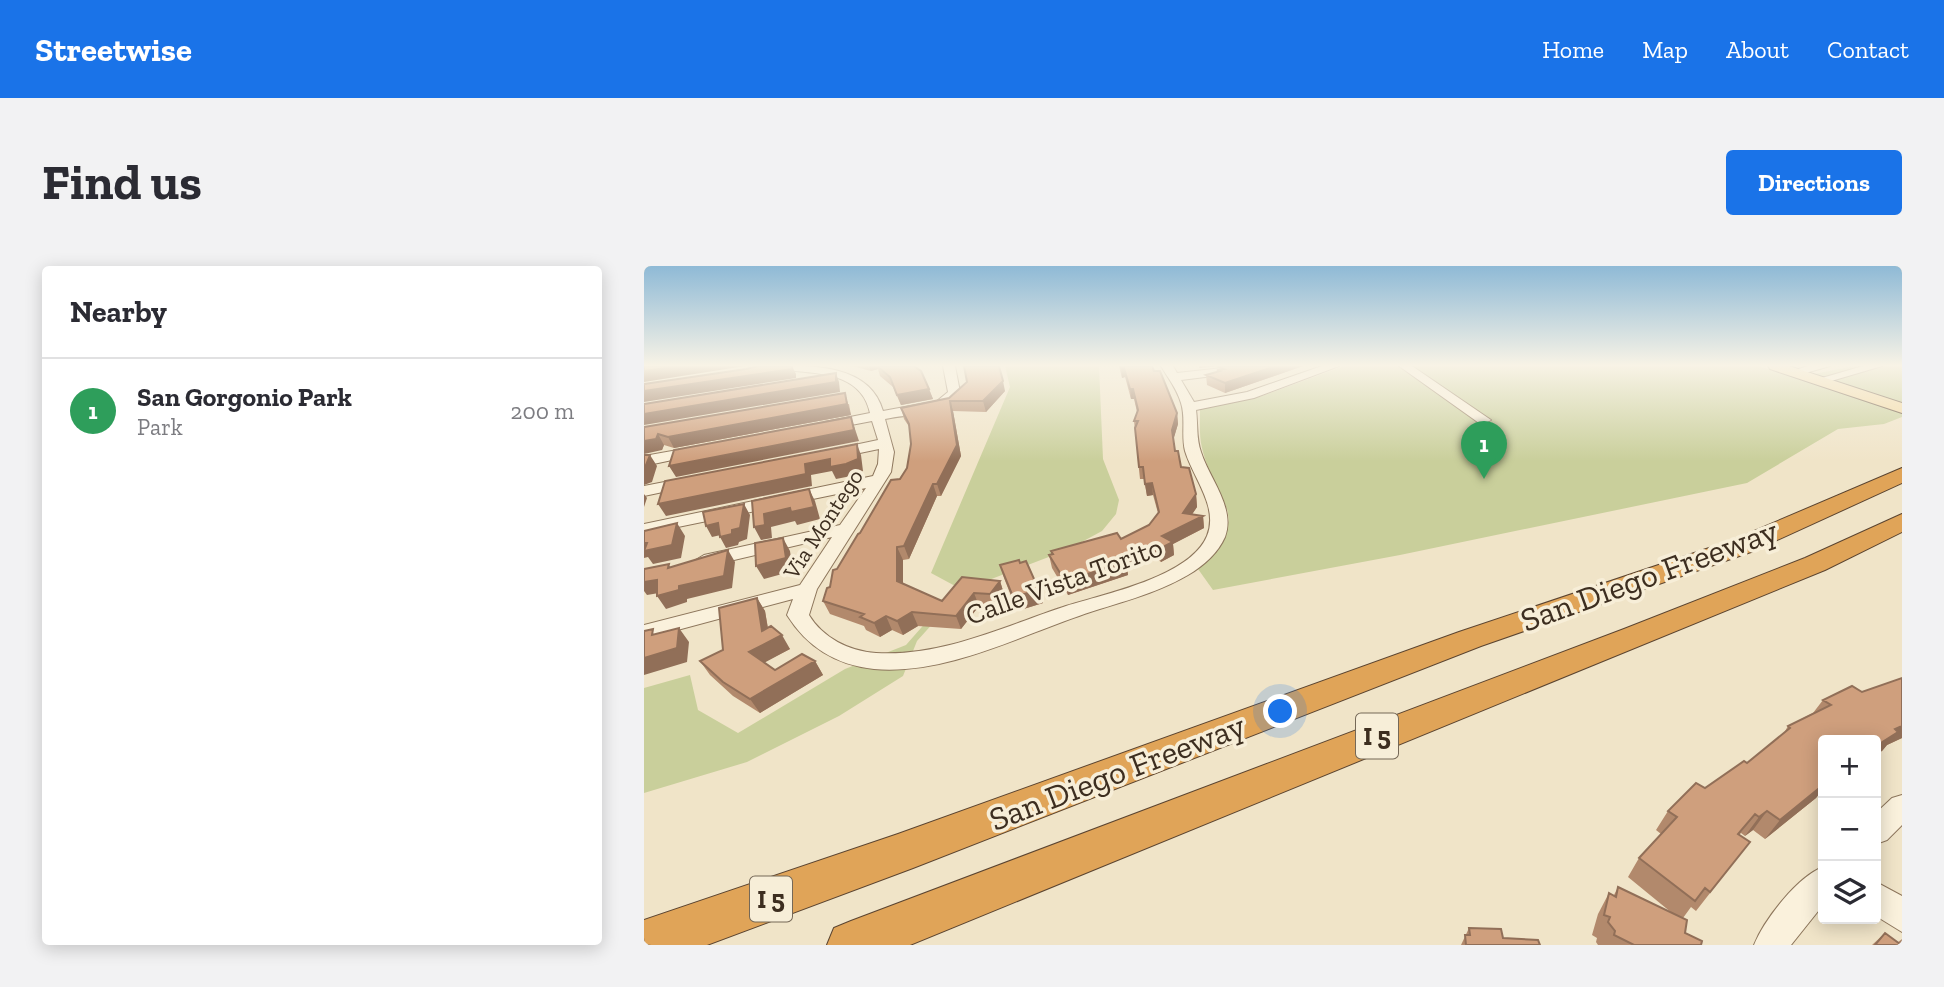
<!DOCTYPE html>
<meta charset="utf-8">
<style>
body{margin:0;font-family:"Zilla Slab",serif;background:#f2f2f3;color:#2b2b33}
.controls{position:absolute;right:21px;bottom:21px;display:grid;overflow:hidden;border-radius:7px;box-shadow:0 4px 18px #0003}
.controls button{width:63px;height:63px;display:grid;place-items:center;padding:0;border:0;border-bottom:2px solid #e1e1e2;background:#fff;color:#2b2b33;font:35px sans-serif}
.you{position:absolute;left:637px;top:446px;width:24px;height:24px;margin:-18px;border:5px solid #fff;border-radius:50%;background:#1a73e8;box-shadow:0 0 0 10px #1a73e833}
.badge{display:grid;place-items:center;width:46px;height:46px;border-radius:50%;background:#1a73e8;color:#fff;font-size:23px;font-weight:700}
.pin{position:absolute;translate:-50% -58px;filter:drop-shadow(0 2px 4px #0008)}
.pin::after{content:'';position:absolute;top:37px;width:24px;height:21px;background:inherit;clip-path:polygon(0 0,100% 0,50% 100%)}
.list{margin:0;padding:0;list-style:none}
h2{display:flex;justify-content:space-between;align-items:center;height:91px;margin:0;padding:0 28px;font-size:30px}
h2 small{font-size:23px;font-weight:400;color:#7c7c81}
.list li{display:grid;grid-template-columns:46px 1fr auto;gap:21px;align-items:center;box-sizing:border-box;height:105px;padding:0 28px;border-top:2px solid #e1e1e2}
.list b{display:block;font-size:26px;white-space:nowrap}
.list p{margin:0;font-size:23px;white-space:nowrap;color:#7c7c81}
.list em{font-size:23px;font-style:normal;color:#7c7c81}
.icon{flex:none;width:38px;height:38px;fill:none;stroke:currentColor;stroke-width:2;stroke-linecap:round;stroke-linejoin:round}
.map{position:relative;flex:none;width:1258px;height:679px;overflow:hidden;border-radius:7px}
header{display:flex;align-items:center;gap:42px;box-sizing:border-box;height:98px;padding:0 35px;background:#1a73e8;color:#fff}
header strong{font-size:33px}
nav{display:flex;gap:38px;margin-inline-start:auto;font-size:24px}
.intro{display:flex;align-items:center;justify-content:space-between;box-sizing:border-box;height:168px;padding:0 42px}
h1{margin:0;font-size:49px}
.button{padding:18px 32px;border-radius:7px;background:#1a73e8;color:#fff;font-size:24px;font-weight:700}
main{display:flex;gap:42px;padding:0 42px}
aside{flex:1;background:#fff;border-radius:7px;box-shadow:0 4px 18px #0003}
.map>svg:first-child{display:block}
.green{fill:#c9cf9b}
.lines{fill:none;stroke-linecap:round;stroke-linejoin:round}
.minor-casing{stroke:#8d765c;stroke-width:2}
.major-casing{stroke:#5b4430;stroke-width:2}
.highway-casing{stroke:#5b4430;stroke-width:2}
.minor{fill:#faf1dc;fill-rule:evenodd}
.major{fill:#f3d9a0;fill-rule:evenodd}
.highway{fill:#e0a458;fill-rule:evenodd}
.wall{fill:#b2896c}
.shaded-wall{fill:#916f58}
.building{fill:#cf9f7d;stroke:#916f58;stroke-width:2}
.labels{text-anchor:middle;dominant-baseline:central;stroke-width:7;stroke-linejoin:round;paint-order:stroke}
.far-street-label{font-size:23px;fill:#3d2e20;stroke:#f7eed8}
.shield{fill:#f7eed8;stroke:#756857;stroke-width:2}
.shield-label{font-size:26px;font-weight:bold;fill:#3d2e20}
.street-label{font-size:28px;fill:#3d2e20;stroke:#f7eed8}
.near-street-label{font-size:33px;fill:#3d2e20;stroke:#f7eed8}
</style>
<header>
<strong>Streetwise</strong>
<nav><a>Home</a><a>Map</a><a>About</a><a>Contact</a></nav>
</header>
<div class="intro"><h1>Find us</h1><a class="button">Directions</a></div>
<main>
<aside>
<h2>Nearby<small></small></h2>
<ul class="list">
<li><span class="badge" style="background:#2e9e5b">1</span><div><b>San Gorgonio Park</b><p>Park</p></div><em>200 m</em></li>
</ul>
</aside>
<div class="map">
<svg width="1258" height="679" viewBox="0 0 1258 679">
<rect width="100%" height="100%" fill="#f0e4c8"/>
<path class="green" d="M361,100H455L459,193L475,234L472,248L458,265L423,284L319,324L273,375L259,410L195,450L103,496L0,527V422L46,409L54,444L94,467L201,403L262,379L313,321L287,307L366,121Z
M700,100H1115L1258,147V151L1240,158L1194,163L1103,217L756,289L569,324L554,303C612,246 572,241 558,182C555,170 556,156 556,143L615,131Z
M1210,100H1258V137L1170,108Z"/>
<g class="lines">
<defs>
<path id="minor" d="M127,100C167,99 226,98 239,145L293,135L304,126L299,100H311L316,126C304,149 264,148 241,153L250,186L247,206L173,323L165,349C179,372 205,385 232,387C298,391 361,360 422,340C460,328 546,311 563,270C575,241 549,212 541,185C537,169 542,152 537,137C533,123 524,112 517,100H529L533,107L597,100L569,110L537,114L550,136L603,126L678,100H695L610,132L552,144C554,158 552,172 557,186C565,212 592,242 581,271C574,287 559,300 544,309C510,329 472,337 435,350C371,372 300,409 230,403C192,399 163,381 143,349L149,333L0,373V359L156,319L188,271L60,301L50,295L60,289L196,259L222,222L0,268V258L229,210L234,198L235,183L187,193L179,188L182,185L234,174L228,155L181,164L174,160L181,156L226,147C217,104 169,108 133,103Z
M755,100H768L847,154L840,158L835,157Z
M1164,100H1186L1151,110L1145,106Z
M1219,100H1238L1177,118L1171,114Z
M56,180L63,184L61,187L0,200V190Z
M46,211L52,213L54,216L52,219L0,230V220Z
M1258,529V559L1243,574L1232,578V547L1248,532Z
M1179,601V639L1147,679H1110C1120,654 1153,611 1179,601Z
M1232,616L1258,630V666L1232,650Z"/>
<path id="major" d="M1124,100H1145L1258,137V147L1126,103Z"/>
<path id="highway" d="M1258,202V217L1107,286L837,380L269,602L63,679H0V654L254,568L815,366L1089,274Z
M1258,248V266L1181,304L266,679H183L190,662L207,655L980,363L1161,292Z"/>
</defs>
<use href="#minor" class="minor-casing"/>
<use href="#major" class="major-casing"/>
<use href="#highway" class="highway-casing"/>
<use href="#minor" class="minor"/>
<use href="#major" class="major"/>
<use href="#highway" class="highway"/>
</g>
<path class="wall" d="M203,100H270L285,123L289,133L257,139L249,121L236,110L234,103L227,105L212,101Z
M475,100H508L510,105L533,147L534,158L529,174L531,185L537,201L552,228L553,241L548,248L559,250L560,262L529,278L530,289L517,296L513,293L483,302L484,309L424,329L408,302L405,289H407V285L477,273L505,259L514,247L509,229L503,230L500,213H496L490,155L493,146L490,133H487L481,111L478,112Z
M578,100H659L581,127L563,119L562,109L573,106V104H576L575,101Z
M323,116L361,125L342,146L309,145L317,190L297,230H293L265,293L259,294V318L298,335L356,315L360,328L350,341L335,340L317,363L274,360L259,369L248,364L236,371L222,364L220,360L186,348L179,335L186,321L193,303L216,267L263,202L267,178L266,162L260,153L257,142L305,132Z
M205,138L207,149L30,182L20,179L18,184L0,161Z
M356,299L395,324L399,337L373,345L360,312Z
M113,332L121,345L124,362L146,383L120,396L131,404L171,395L179,409L116,447L89,430L66,409L56,395L79,384Z
M1258,412V472L1243,479L1238,485L1179,474V523L1172,532L1121,573L1109,564L1101,570L1097,567L1095,569L1091,595L1052,645L1047,641L1039,652L1041,667L1057,679H954L952,676L953,672L948,669L954,648L965,627L970,629L974,621L1028,647L984,611L995,592L1017,568L1012,564L1024,545L1103,497L1140,467L1144,460L1169,447L1179,434L1218,426Z
M825,662L859,672L896,679H817Z
M1241,667L1253,677L1258,673V679H1228Z"/>
<path class="shaded-wall" d="M36,100H101L0,116V105Z
M148,100L152,108V112L0,136V125Z
M225,100H243H233L234,103L227,105Z
M555,100H578L555,102Z
M632,100H659L581,127V117Z
M477,102H480L481,111L478,112Z
M192,107L195,116L196,126L0,159V148Z
M359,115L361,125L342,146L339,135Z
M285,123L289,133L257,139L253,129Z
M486,123H489L490,133H487Z
M201,127L207,149L30,182L24,171Z
M306,135L309,145L317,190L297,230L293,218Z
M533,147L534,158L529,175L528,164Z
M207,151L215,175L32,211L25,200Z
M14,168L20,179L18,184L0,188V175Z
M213,178L217,189L219,205L207,210L192,213L188,205L167,209L168,220L22,250L14,238L161,198Z
M6,189L13,200L8,216L0,219V204Z
M508,217L509,229L503,230L501,218Z
M289,218L293,230L265,293L260,280Z
M165,223L171,235L176,253L153,259L151,255L127,261L128,272L117,274L110,261L120,248Z
M0,228L3,232L0,241Z
M552,228L553,241L541,259L559,250L560,262L529,278L530,289L517,296L515,283L518,270L539,247Z
M100,238L106,249L103,273L95,276L94,279L82,282L76,271L88,264Z
M33,257L41,270L37,292L9,298L4,291L0,292V277Z
M74,257L81,268L68,271L62,260Z
M139,272L146,285L149,305L120,313L112,300Z
M511,280L513,293L483,302L484,309L424,329L421,315L477,290Z
M253,281L259,294V328L253,315Z
M84,284L91,296L88,322L43,333V336L22,343L13,330L35,320Z
M13,314L21,326L3,329L0,325V316Z
M356,315L360,328L350,341L346,328Z
M395,324L399,337L373,345L369,331Z
M330,327L335,340L317,363L312,350Z
M113,332L121,345L126,376L138,369L146,383L114,400L105,386L118,365Z
M268,346L274,360L259,369L253,355Z
M242,350L248,364L236,371L230,357Z
M35,362L45,376L43,396L0,409V392Z
M171,395L179,409L116,447L106,433Z
M1258,460V472L1243,479L1238,485L1232,489V480L1251,463Z
M1179,519V523L1172,532L1121,573L1136,554Z
M1123,545L1109,564L1101,570L1115,551Z"/>
<path class="building" d="M0,100H36L0,105Z
M114,100H148V103L0,125V118L102,103Z
M233,100H270L277,105L285,123L253,129L246,111Z
M320,100H355L359,115L339,135H306L313,179L293,218H289L260,280L253,281V315L298,335L318,311L356,315L346,328L330,327L312,350L268,346L253,355L242,350L230,357L216,351L220,348L179,335L183,322L186,321L189,304L193,303L214,268L216,267L247,214L256,213L263,202L267,178L265,158L257,142L305,132L323,116Z
M476,100H508L510,105H516L533,147L528,164L531,185H534L537,201L545,202L552,228L539,247L559,250L518,270L529,276L515,283L511,280L477,290L482,296L421,315L405,289L409,288L407,285L473,267L477,273L505,259L515,246L508,217L501,218L499,201H495L491,162L494,155H490L494,144L489,123H486L480,102H477Z
M578,100H632L581,117L562,109L576,105L573,104L580,103L575,101Z
M192,107V116L0,148V138Z
M201,127L203,138L24,171L14,168L12,173L0,175V161Z
M207,151L210,164L25,200L30,184Z
M213,178L214,193L202,198L186,201V193L161,198L162,208L14,238L21,215Z
M0,189H6L0,204Z
M165,223L170,241L147,246L146,242L120,248L121,259L110,261L108,235Z
M100,238L96,262L88,264V268L76,271L74,257L62,260L59,246Z
M33,257L28,279L0,285L3,277H0V265Z
M139,272L142,292L112,300L111,277Z
M84,284L80,310L35,320V324L13,330V314L0,316V303L25,298L24,302Z
M375,294L376,297L382,295L395,324L369,331L356,299Z
M113,332L118,365L127,360L138,369L105,386L131,404L158,388L171,395L106,433L79,416L56,395L79,384L75,342Z
M35,362L33,382L0,392V365L9,363L8,369Z
M1258,412V460L1251,463L1254,466L1232,480V474H1179V519L1136,554L1123,545L1115,551L1111,548L1094,568L1106,576L1066,626L1061,622L1051,635L995,592L1033,551L1024,545L1052,517L1061,522L1100,495L1103,497L1146,462L1144,460L1187,439L1179,434L1208,420L1218,426Z
M974,621L1043,654L1041,667L1058,675L1057,679H990L970,669L971,665L964,656L966,651L960,649L965,627L972,631Z
M825,662L857,663L859,672L894,674L896,679H822L821,669H826Z
M1241,667L1256,678L1258,675V679H1231Z"/>
<linearGradient id="sky" x2="0" y2="1"><stop stop-color="#8fbad6"/><stop offset="0.51" stop-color="#f8f3e6"/><stop offset="1" stop-color="#f8f3e6" stop-opacity="0"/></linearGradient>
<rect width="1258" height="195" fill="url(#sky)"/>
<g class="labels">
<g class="far-street-label">
<text transform="translate(179 258) rotate(-57)">Via Montego</text>
</g>
<g class="shield">
<rect x="712" y="447.5" width="42" height="45" rx="5"/>
<rect x="106" y="610.5" width="42" height="45" rx="5"/>
</g>
<g class="shield-label">
<text x="733" y="470">I 5</text>
<text x="127" y="633">I 5</text>
</g>
<g class="street-label">
<text transform="translate(420 315) rotate(-20)">Calle Vista Torito</text>
</g>
<g class="near-street-label">
<text transform="translate(1005 309) rotate(-20)">San Diego Freeway</text>
<text transform="translate(473 506) rotate(-21)">San Diego Freeway</text>
</g>
</g>
</svg>
<div class="controls">
<button>+</button>
<button>−</button>
<button><svg class="icon" aria-label="layers" viewBox="0 0 24 24"><path d="M12 4l9 5-9 5-9-5zM3 14l9 5 9-5"/></svg></button>
</div>
<div class="you"></div>
<div class="pin badge" style="left:840px;top:213px;background:#2e9e5b">1</div>
</div>
</main>
